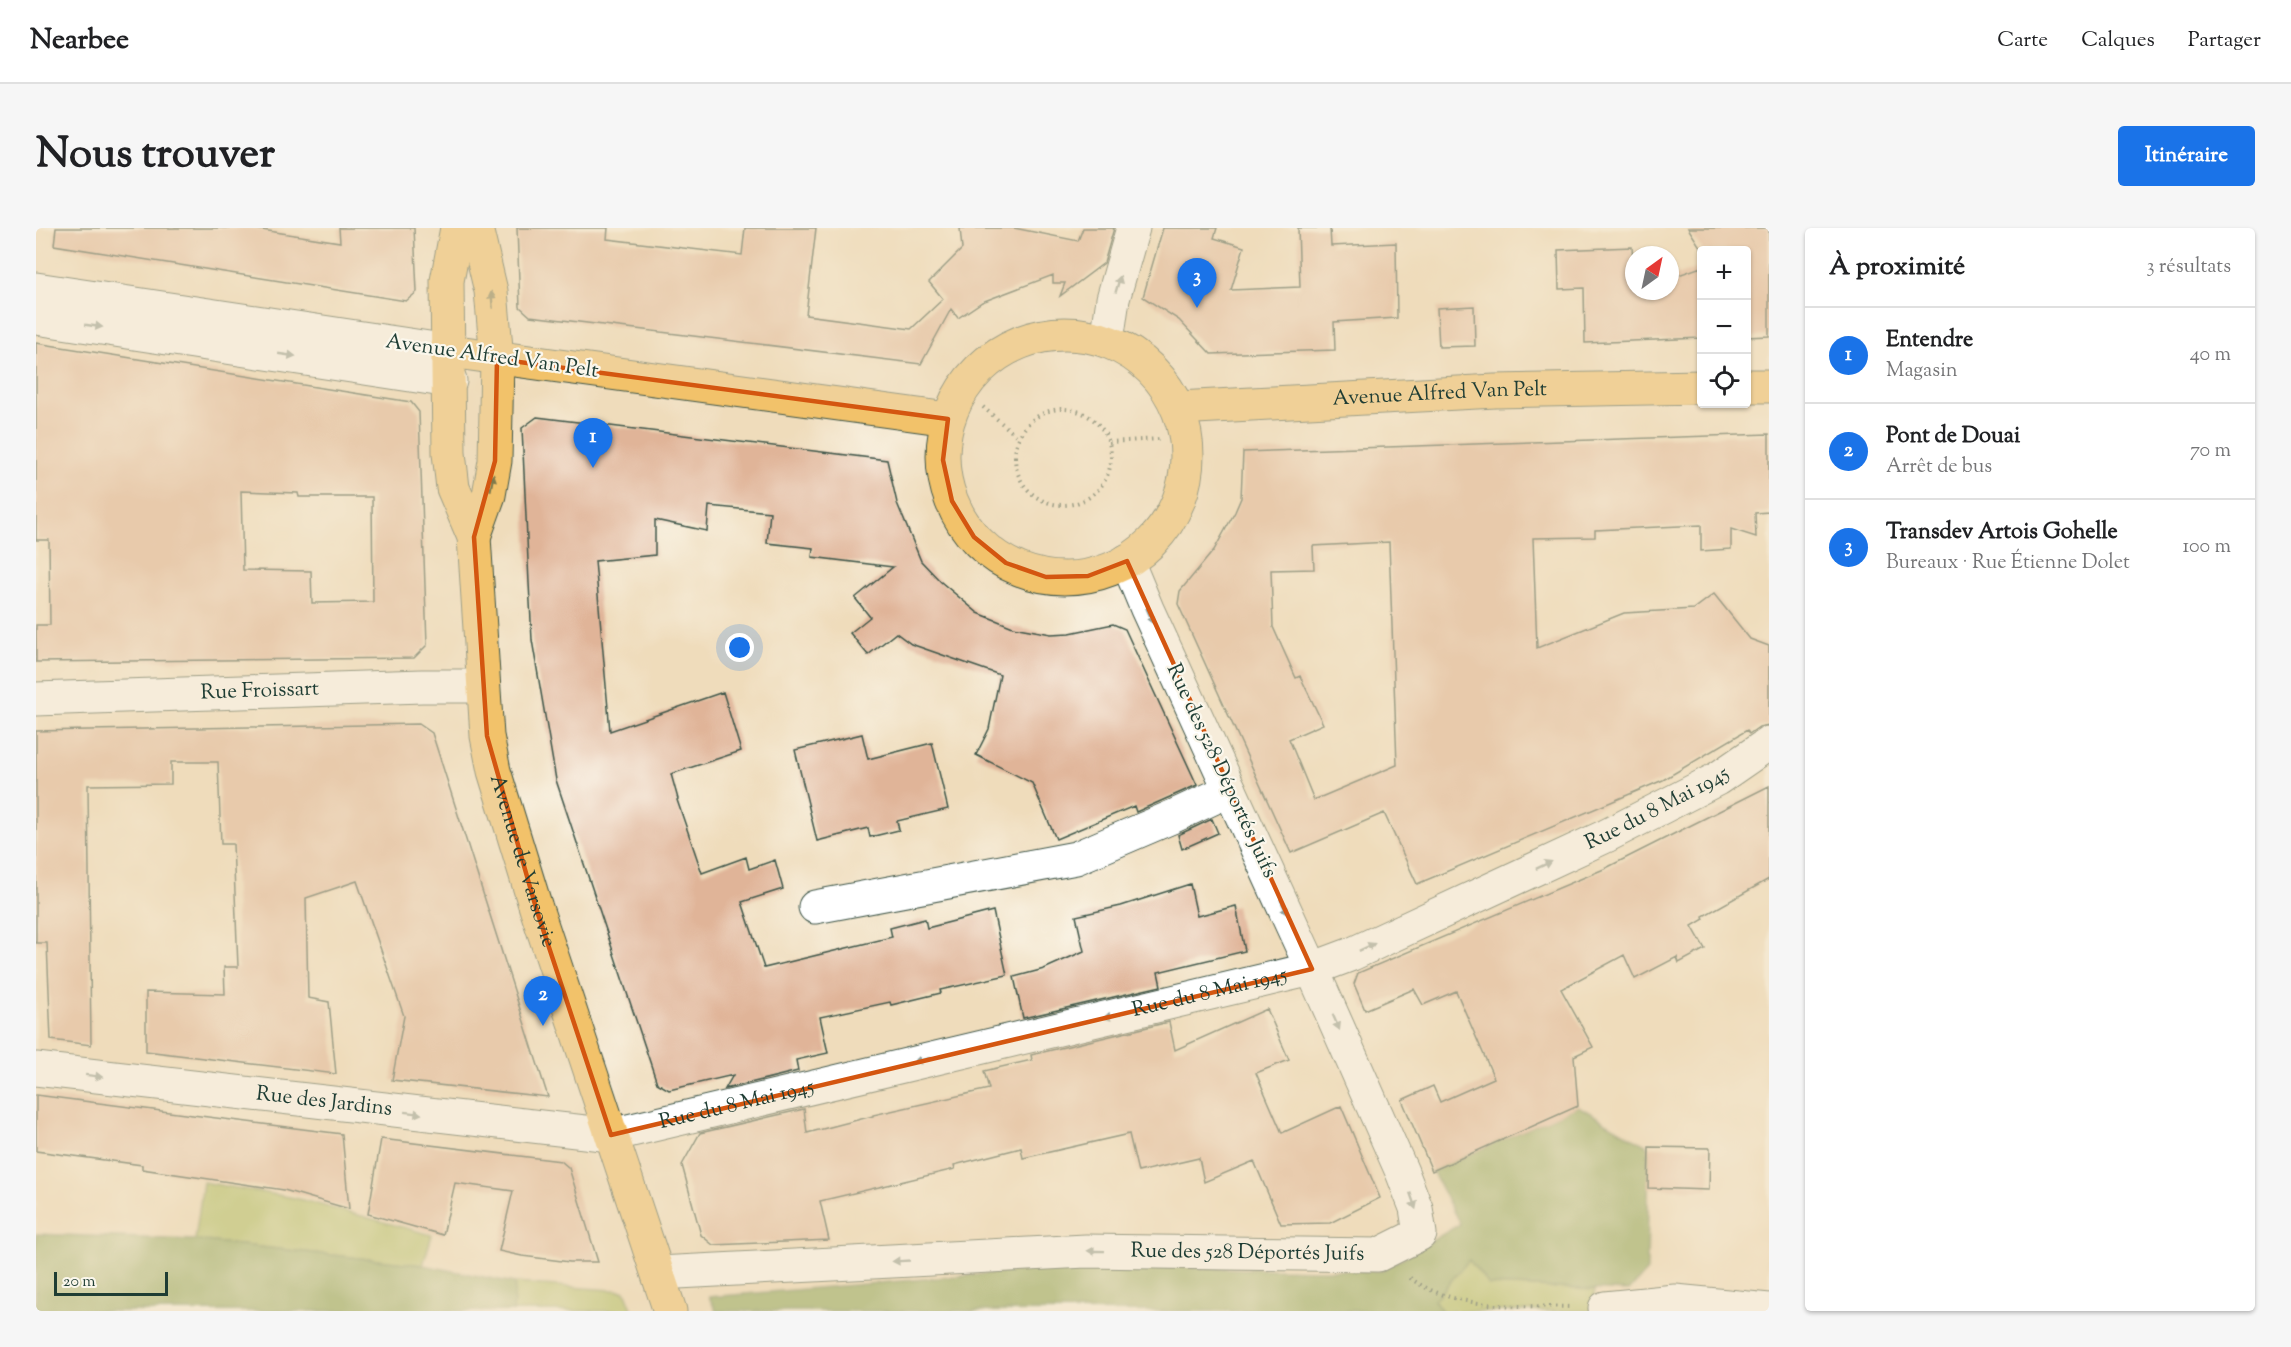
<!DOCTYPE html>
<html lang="fr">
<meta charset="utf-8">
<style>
body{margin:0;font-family:"Sorts Mill Goudy",serif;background:#f6f6f6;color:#202124}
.controls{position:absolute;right:18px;top:18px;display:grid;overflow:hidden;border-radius:6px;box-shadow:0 2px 4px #0004}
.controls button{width:54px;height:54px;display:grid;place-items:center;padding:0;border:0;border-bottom:2px solid #e0e0e0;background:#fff;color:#202124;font:30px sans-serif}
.compass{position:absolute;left:1589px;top:18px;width:54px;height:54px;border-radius:50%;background:#fff;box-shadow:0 2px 4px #0004;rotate:33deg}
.scale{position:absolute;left:18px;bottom:15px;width:114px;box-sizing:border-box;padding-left:6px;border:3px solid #1f3d34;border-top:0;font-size:16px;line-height:21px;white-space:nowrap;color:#1f3d34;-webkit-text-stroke:4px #fbf7ec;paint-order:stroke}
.you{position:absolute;left:704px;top:420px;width:21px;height:21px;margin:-15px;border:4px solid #fff;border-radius:50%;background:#1a73e8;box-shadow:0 0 0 9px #1a73e833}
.badge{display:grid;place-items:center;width:39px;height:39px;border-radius:50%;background:#1a73e8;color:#fff;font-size:20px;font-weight:700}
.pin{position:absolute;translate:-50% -50px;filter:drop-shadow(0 2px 3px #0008)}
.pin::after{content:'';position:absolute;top:32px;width:21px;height:18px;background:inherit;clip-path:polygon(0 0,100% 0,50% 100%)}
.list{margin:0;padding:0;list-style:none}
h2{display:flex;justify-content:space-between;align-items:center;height:78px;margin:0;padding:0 24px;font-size:26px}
h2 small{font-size:20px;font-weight:400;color:#757577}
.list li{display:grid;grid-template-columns:39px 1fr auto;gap:18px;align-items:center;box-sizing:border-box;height:96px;padding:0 24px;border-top:2px solid #e0e0e0}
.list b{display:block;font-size:22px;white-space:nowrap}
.list p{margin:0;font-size:20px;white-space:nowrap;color:#757577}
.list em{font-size:20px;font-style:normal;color:#757577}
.icon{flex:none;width:33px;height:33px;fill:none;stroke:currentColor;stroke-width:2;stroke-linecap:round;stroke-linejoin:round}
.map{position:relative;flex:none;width:1733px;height:1083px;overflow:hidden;border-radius:6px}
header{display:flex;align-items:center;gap:36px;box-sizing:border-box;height:84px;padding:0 30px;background:#fff;border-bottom:2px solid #e0e0e0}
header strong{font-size:28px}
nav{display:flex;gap:33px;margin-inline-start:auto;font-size:21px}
.intro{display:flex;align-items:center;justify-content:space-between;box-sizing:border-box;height:144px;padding:0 36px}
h1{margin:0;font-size:42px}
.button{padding:15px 27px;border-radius:6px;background:#1a73e8;color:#fff;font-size:21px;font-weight:700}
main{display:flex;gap:36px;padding:0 36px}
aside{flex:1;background:#fff;border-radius:6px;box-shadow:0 2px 4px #0004}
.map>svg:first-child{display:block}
.green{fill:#aabd60;stroke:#647d4a;stroke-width:1.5}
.forest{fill:#87a456;stroke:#537045;stroke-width:1.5}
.building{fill:#e0b498;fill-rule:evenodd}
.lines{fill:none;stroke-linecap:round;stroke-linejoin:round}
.minor-casing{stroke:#3e5548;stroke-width:35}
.major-casing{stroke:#3e5548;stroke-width:35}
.path{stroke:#3e5548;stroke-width:4;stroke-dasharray:1.5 4.5;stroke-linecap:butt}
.minor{stroke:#fff;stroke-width:33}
.major{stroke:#f2c26a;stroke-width:33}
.oneway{fill:#8f9e9a}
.oneway2{fill:#7e794c}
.marked{fill:none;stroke:#d45610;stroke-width:4.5;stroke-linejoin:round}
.labels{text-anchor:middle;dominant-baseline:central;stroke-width:4.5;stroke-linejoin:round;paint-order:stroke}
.street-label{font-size:21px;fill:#1f3d34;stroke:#fbf7ec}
</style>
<header>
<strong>Nearbee</strong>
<nav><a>Carte</a><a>Calques</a><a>Partager</a></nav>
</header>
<div class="intro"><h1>Nous trouver</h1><a class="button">Itinéraire</a></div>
<main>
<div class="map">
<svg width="1733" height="1083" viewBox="0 0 1733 1083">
<rect width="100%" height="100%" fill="#fbf7ec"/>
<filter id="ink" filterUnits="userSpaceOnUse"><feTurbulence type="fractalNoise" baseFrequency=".0167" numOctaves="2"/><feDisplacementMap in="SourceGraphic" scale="12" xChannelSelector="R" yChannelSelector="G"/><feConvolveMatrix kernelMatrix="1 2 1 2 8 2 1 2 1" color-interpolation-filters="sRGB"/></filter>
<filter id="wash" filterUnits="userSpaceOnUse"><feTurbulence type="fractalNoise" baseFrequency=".008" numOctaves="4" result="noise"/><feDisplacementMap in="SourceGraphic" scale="24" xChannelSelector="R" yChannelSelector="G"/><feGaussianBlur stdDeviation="1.35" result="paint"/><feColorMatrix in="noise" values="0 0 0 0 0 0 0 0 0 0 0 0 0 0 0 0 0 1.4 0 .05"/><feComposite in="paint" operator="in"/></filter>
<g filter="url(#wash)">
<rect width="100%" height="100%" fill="#efdcbb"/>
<path class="green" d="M167,954L259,970L396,1007L387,1037L159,1012Z
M1433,1032L1453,1057L1559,1062L1556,1083H1406L1398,1072Z
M479,1055L589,1063L597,1083H477Z"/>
<path class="forest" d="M1542,878L1613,919L1611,1043L1593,1063L1453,1057L1433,1032L1398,1072L1406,1083H680L673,1069L1045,1038L1345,1043L1424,996L1396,943Z
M0,1006L159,1012L387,1037L479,1055L477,1083H0Z"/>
<g id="blocks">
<path class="building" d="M20,0H213L304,14L303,0H378L381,64L370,73L18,17Z
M481,0H572L571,11L706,27L709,0H780L770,87L875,101L907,71L893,54L926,21L924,0H978L1042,13L1047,0H1078L1068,35L1024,68L1029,55H1017V47L946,74L922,90L915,81L885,136L494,88L484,79Z
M1127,0H1181L1178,10L1208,19L1195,62L1264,59L1262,0H1294L1295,18L1360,15L1361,90L1298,94L1299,122L1175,126L1143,92L1107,69Z
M1652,0H1733V108L1710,109V22H1666Z
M1596,19L1599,63H1634V50L1665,39V110L1549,115L1548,60L1523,61L1522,22Z
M1438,78L1439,118L1403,119L1401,80Z
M0,115L375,174L383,184L391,417L378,430L0,434V397H14L13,312H0ZM205,263L262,265L263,269H336L337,374L276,375L275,343L207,342Z
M501,189L851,232L861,275L885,333L905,354L942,385L977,399L1015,406L1034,405L1077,396L1089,401L1161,557L1100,584L1098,578L1020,611L996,555L940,527L953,501L964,447L875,416L860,405L832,427L814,405L834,389L819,370L857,339L776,329L777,320L731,315L734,284L673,278L671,303L619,292V327L559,333L574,503L687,464L705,523L635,546L642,571L641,572L666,645L710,629L713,641L739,632L747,661L706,674L728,740L856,709L854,700L889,691L891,700L957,683L971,747L904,762L905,765L855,777L854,774L784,789L792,825L760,832L762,843L689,861L697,847L633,862L621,855L520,552L496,412L493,355L486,200Z
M1733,206V284L1719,285L1720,309L1695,301V321L1665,323V297L1559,302V309L1497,310L1501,420L1588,385L1658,381L1678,366L1714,411L1733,418V497L1723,499L1713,506L1711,502L1627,552L1381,656L1348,585L1255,625L1142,376L1144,363L1178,322L1199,284L1205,270L1207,224ZM1353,314L1361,537L1278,572L1253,511L1287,496L1264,448L1260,450L1237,399L1235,342L1278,341L1277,318Z
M383,496L396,505L512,869L356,852L368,788L321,653L270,670L272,770L293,774L300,846L110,823V764L189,766L188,739H202L197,616H185L182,534H135V556L52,557L55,817L15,812L11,715H0V503Z
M826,506L832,531L896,515L912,581L861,593L863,602L834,609L832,600L781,613L759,522Z
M1733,558V651L1667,688L1668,691L1656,698L1669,721L1643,735L1641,729L1599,751L1588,727L1525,761L1557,819L1538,828L1542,878L1396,943L1366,872L1397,858L1404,874L1458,850L1420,763L1387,777L1378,761L1329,782L1318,756L1322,745L1568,641Z
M1176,591L1182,605L1146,621L1142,607Z
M1154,656L1161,688L1200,678L1209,723L1122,744L1125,758L987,790L978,749L1008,741L1048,723L1040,688L1085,678Z
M1231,781L1253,832L1220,845L1246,905L1305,878L1344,970L1294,995L1245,996L1218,933L1168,954L1163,930L1102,944L1093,906L987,930L985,920L918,937L919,941L784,973L793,1012L677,1017L665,1007L646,937L664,905L768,881L771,905L837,888V887L953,861L948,843L996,832L995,827L1133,794L1139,822Z
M0,867L306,906L313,981L248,962L106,941V937L0,923Z
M345,911L525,933L533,940L562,1034H534L486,1028L463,1023L477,963L419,955L407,1007L332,986Z
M1613,919L1674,920L1673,962L1612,960Z"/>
</g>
</g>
<g filter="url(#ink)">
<use href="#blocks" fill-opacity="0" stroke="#3e5548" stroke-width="1.5"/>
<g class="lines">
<defs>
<g id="minor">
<path d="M0,61L413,123"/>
<path d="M0,90L414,153"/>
<path d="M1071,113L1077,71L1097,0"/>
<path id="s1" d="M0,471L386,458H447"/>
<path d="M779,679L1040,630L1138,588L1194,562"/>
<path id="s2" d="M0,841L575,907L1276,741L1316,726L1570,608L1681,551L1733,515"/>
<path id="s3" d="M622,1045L1050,1023L1342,1027L1384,1006L1380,980L1366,944L1276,741L1111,381L1091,333"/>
<path d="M1569,1080L1639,1073L1733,1082"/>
</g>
<g id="major">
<path id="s4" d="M421,0L411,53L413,225L417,260L438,309L451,508L458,543L500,680L634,1083"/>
<circle cx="1029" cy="228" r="122"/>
<path d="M413,123L912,191"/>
<path d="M1710,158H1733"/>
<path id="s5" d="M1142,180L1459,163L1666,159"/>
<path d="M438,309L453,267L459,233L461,131L455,63L440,0"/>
</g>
</defs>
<use href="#minor" class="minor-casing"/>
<use href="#major" class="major-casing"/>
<path class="path" d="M947,179L983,210
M979 229a48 48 0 1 1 96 0a48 48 0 1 1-96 0Z
M1073,214L1123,211
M1374,1050C1420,1083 1482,1077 1535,1079"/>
<use href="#minor" class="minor"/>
<use href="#major" class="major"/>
</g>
<defs><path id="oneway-solid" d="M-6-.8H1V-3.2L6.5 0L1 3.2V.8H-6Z" transform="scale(1.5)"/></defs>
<g class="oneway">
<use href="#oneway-solid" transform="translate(1082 56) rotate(-74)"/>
<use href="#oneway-solid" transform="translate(58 98) rotate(8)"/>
<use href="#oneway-solid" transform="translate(251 127) rotate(8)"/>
<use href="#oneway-solid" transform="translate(1114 388) rotate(66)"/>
<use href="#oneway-solid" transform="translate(1508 637) rotate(-25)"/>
<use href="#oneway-solid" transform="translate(1248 679) rotate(65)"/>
<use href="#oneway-solid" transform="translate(1331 719) rotate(-25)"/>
<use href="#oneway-solid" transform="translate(1076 788) rotate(167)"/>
<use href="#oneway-solid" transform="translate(1300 794) rotate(66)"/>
<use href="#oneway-solid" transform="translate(886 832) rotate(166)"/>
<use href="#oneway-solid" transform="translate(58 848) rotate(7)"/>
<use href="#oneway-solid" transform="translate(377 885) rotate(7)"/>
<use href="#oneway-solid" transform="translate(1377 973) rotate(71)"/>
<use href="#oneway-solid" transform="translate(1060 1023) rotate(-179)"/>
<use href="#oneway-solid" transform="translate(865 1033) rotate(177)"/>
</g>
<g class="oneway2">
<use href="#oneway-solid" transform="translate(456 72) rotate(-95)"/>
<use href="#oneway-solid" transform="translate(456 254) rotate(-79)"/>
</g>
</g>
<path d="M0 0H1733V1083H0ZM461,131L912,191L907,232L916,273L938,309L970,335L1010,349L1052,348L1091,333L1276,741L575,907L500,680L451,508L438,309L459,233Z" fill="#efdcbb" fill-opacity=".55" fill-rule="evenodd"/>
<path class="marked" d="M461,131L912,191L907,232L916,273L938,309L970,335L1010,349L1052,348L1091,333L1276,741L575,907L500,680L451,508L438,309L459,233Z"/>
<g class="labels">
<g class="street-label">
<text transform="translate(456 129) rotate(8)">Avenue Alfred Van Pelt</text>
<text stroke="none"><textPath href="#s5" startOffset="262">Avenue Alfred Van Pelt</textPath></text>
<text stroke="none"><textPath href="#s1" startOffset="224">Rue Froissart</textPath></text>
<text transform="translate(1185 543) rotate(65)">Rue des 528 Déportés Juifs</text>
<text stroke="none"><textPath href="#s2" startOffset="1680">Rue du 8 Mai 1945</textPath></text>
<text stroke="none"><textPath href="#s4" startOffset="644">Avenue de Varsovie</textPath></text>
<text stroke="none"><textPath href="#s2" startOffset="1194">Rue du 8 Mai 1945</textPath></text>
<text stroke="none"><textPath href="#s2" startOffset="290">Rue des Jardins</textPath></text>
<text stroke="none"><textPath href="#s2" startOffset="708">Rue du 8 Mai 1945</textPath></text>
<text stroke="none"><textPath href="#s3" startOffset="590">Rue des 528 Déportés Juifs</textPath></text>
</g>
</g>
</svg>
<div class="controls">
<button>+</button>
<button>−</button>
<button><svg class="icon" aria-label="locate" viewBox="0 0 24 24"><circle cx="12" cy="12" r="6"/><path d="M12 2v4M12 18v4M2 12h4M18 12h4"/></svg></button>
</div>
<svg class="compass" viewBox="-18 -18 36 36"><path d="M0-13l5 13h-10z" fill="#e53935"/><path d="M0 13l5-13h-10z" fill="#757577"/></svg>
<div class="scale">20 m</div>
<div class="you"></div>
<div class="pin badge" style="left:557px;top:240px">1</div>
<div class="pin badge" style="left:507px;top:798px">2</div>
<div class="pin badge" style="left:1161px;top:80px">3</div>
</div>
<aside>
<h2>À proximité<small>3 résultats</small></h2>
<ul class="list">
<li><span class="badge">1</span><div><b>Entendre</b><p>Magasin</p></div><em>40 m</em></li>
<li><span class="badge">2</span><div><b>Pont de Douai</b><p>Arrêt de bus</p></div><em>70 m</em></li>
<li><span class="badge">3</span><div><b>Transdev Artois Gohelle</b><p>Bureaux · Rue Étienne Dolet</p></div><em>100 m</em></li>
</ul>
</aside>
</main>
